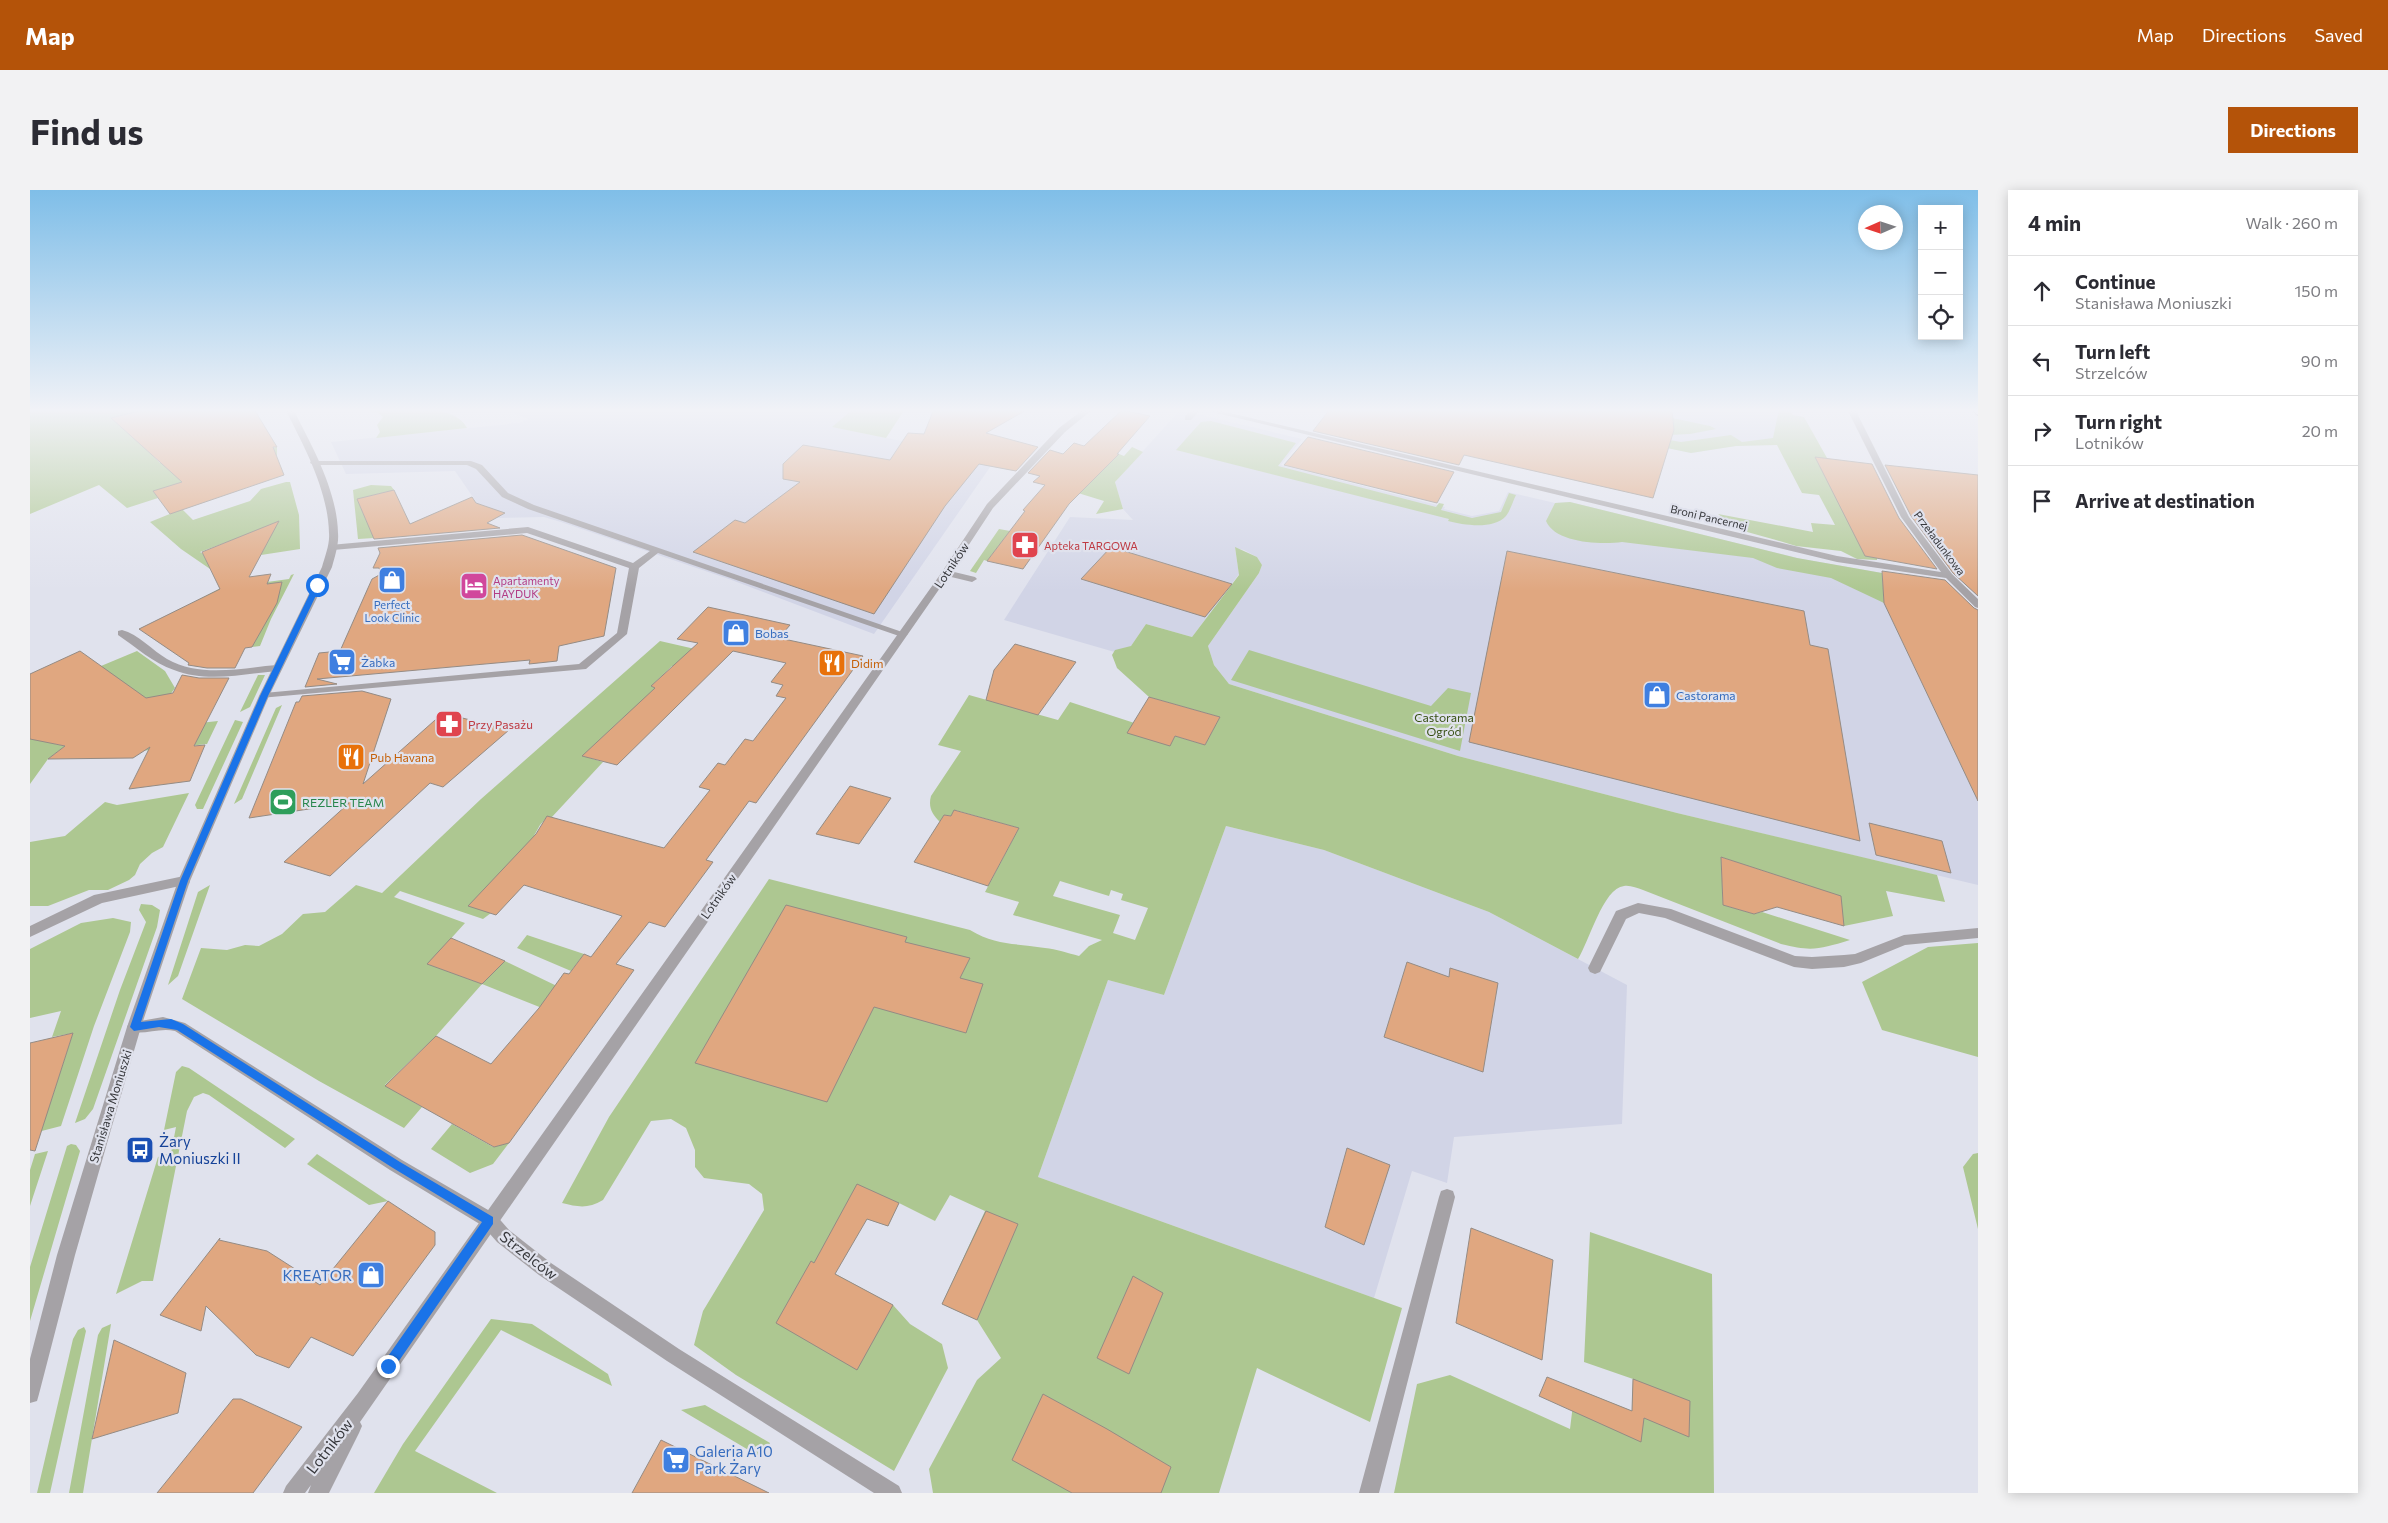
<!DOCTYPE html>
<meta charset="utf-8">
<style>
body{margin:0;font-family:Commissioner,sans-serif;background:#f2f2f3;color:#2b2b33}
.controls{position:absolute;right:15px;top:15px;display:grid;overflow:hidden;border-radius:0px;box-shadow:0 2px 12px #0003}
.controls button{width:45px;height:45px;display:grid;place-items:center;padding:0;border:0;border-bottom:1px solid #e1e1e2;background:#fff;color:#2b2b33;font:25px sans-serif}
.compass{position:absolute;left:1828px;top:15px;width:45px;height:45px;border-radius:50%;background:#fff;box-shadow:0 2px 12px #0003;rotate:267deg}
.stop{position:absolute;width:15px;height:15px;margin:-11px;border:4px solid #1a73e8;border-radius:50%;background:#fff}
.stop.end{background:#1a73e8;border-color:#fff;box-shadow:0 1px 5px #0008}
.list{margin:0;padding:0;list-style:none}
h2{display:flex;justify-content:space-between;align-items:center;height:65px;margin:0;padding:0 20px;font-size:21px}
h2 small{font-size:16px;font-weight:400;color:#7c7c81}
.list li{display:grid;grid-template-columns:32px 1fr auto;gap:15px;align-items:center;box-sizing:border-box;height:70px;padding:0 20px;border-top:1px solid #e1e1e2}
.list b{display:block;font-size:19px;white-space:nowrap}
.list p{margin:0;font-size:16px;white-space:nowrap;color:#7c7c81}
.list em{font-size:16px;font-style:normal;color:#7c7c81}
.icon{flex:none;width:28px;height:28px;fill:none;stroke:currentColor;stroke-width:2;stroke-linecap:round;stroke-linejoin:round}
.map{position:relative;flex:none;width:1948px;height:1303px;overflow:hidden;border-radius:0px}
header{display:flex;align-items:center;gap:30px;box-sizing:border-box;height:70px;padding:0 25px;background:#b45309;color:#fff}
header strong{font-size:24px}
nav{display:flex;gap:28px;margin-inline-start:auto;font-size:18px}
.intro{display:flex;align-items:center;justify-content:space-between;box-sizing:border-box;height:120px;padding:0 30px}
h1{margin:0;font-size:35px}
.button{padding:12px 22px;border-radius:0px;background:#b45309;color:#fff;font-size:18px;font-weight:700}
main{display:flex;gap:30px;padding:0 30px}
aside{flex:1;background:#fff;border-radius:0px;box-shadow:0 2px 12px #0003}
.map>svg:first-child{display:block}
.built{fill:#d1d4e6}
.green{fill:#adc791;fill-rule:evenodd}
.building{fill:#e0a780;stroke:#948b84}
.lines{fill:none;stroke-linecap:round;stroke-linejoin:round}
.service{fill:#a5a2a6;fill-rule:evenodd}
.minor{fill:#a5a2a6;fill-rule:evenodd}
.tertiary{fill:#a5a2a6;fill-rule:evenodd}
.rail-casing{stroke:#58595f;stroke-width:4}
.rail{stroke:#e0e2ed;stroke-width:2.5;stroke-dasharray:8;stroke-linecap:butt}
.route{fill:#1a73e8}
.labels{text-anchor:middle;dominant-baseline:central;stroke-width:4.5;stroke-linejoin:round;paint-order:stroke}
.far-street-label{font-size:11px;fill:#37383c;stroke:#e0e2ed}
.far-health-label{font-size:11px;fill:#be3a42;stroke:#e0e2ed;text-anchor:start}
.far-hotel-label{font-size:11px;fill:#b23c85;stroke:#e0e2ed;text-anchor:start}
.far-shop-label{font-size:11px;fill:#366cbe;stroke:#e0e2ed}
.street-label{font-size:12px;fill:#37383c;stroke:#e0e2ed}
.shop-label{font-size:12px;fill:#366cbe;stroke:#e0e2ed;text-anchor:start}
.food-label{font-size:12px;fill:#c56008;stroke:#e0e2ed;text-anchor:start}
.park-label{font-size:12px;fill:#375013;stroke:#e0e2ed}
.health-label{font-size:12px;fill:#be3a42;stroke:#e0e2ed;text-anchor:start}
.leisure-label{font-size:12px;fill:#27864d;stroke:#e0e2ed;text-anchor:start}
.near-transit-label{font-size:15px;fill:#164399;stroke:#e0e2ed;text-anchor:start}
.near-street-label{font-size:15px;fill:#37383c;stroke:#e0e2ed}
.near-shop-label{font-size:15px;fill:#366cbe;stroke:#e0e2ed;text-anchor:end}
</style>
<header>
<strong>Map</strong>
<nav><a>Map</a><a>Directions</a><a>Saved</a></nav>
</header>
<div class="intro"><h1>Find us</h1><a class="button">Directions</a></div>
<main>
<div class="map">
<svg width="1948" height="1303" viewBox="0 0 1948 1303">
<rect width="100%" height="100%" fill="#e0e2ed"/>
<path class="built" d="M475,219H823L803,237L965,270L844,444L699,389L531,332L514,327L466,328L475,323L447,313L425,281L316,284L301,252L489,233L498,229Z
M1464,219H1751L1757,248L1661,263Z
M1150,220L1272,249L1251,275L1415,317L1414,319L1442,326L1469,321L1478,302L1525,313L1540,312L1767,368L1852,383L1854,413L1948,611V695L1647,623L1428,566L1199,494L1184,475L1178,456L1229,383L1232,375L1227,367L1214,360L1205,358L1209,384L1162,447L1116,434L1095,465L974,430L1040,327L1103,330L1093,319L1085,292Z
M1196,636L1294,660L1459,722L1597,795L1592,934L1424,947L1417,993L1382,981L1344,1108L1008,987L1078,790L1134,805Z"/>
<path class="green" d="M0,219H140L141,225L120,263L130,273L167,261L211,265L247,257V266L123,301L128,308L97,318L69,295L0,324Z
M330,219C358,219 422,210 437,238L346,248L350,242L347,235L353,227L348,223Z
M823,219H875L856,248L802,237Z
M1448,219H1489L1615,245L1623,224L1680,236L1686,239L1660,244L1616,246L1651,252L1701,245L1712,252L1743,248L1749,219H1760L1763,225L1774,227L1797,268H1786L1847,365V370L1827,369L1811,361L1766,356L1746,350L1710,340L1688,324L1783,342L1781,333L1805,335L1789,305L1772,303L1747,255L1706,256L1661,263Z
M1181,231L1266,253L1248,276L1406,317L1409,313L1414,314L1411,320L1442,328L1471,322L1479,303L1486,305C1483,311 1480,321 1476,326C1463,340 1434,335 1418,331L1419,329L1146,260L1171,232Z
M1102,257L1113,262L1085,292L1093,319L1066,324L1074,311L1048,303L1073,270L1081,272L1089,264L1094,266Z
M256,292H260L269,325L270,359L231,365L240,347L197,352L170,362L175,365L183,381L151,359L120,332L152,319L163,330L220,311L231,299Z
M341,295L361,296L364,300L327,309L344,348L328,349L323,300Z
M1540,312L1767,368L1852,383L1854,413L1801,388L1747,378L1723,368L1592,352C1571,355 1525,353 1516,331L1525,313Z
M969,339L980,341L957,371L954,370L946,383L940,381Z
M1205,357L1227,367L1232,375L1229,383L1178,456L1184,475L1199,494L1428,566L1647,623L1907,685L1915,712L1856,701L1863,726L1814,736L1782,697L1691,667L1693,715L1724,724L1732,722L1820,750C1790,759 1782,762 1751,754L1613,700C1607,698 1600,695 1594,696C1573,698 1559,752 1548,769L1459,722L1294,660L1196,636L1134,805L1078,790L1008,987L1372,1118L1340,1232L1227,1178L1189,1303H903L899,1279L947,1190L971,1168L947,1130L912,1114L955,1021L920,1005L905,1031L869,1013L858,1036L837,1029L798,1080L863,1115L880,1134L912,1154L918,1178L864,1281L706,1185L664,1155L673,1121L734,1020L732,1004L719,994L674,988L665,977V960L656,938L641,929L621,931L573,1010C558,1019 548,1017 532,1013L579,927L739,689L940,740C966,756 986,753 1015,758C1026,759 1038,763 1049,766L1059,756L1072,750L983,725L989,712L955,702L989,638L925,620L921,626L914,625L910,632C902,624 898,617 901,606L931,561L908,555L939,505L1028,530L1040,512L1132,542L1140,555L1145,546L1175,555L1190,527L1119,507L1087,478L1082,465L1085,460L1101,456L1116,434L1162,447L1209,385ZM1030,691L1079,706L1081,700L1093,704L1091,710L1118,718L1105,750L1083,743L1090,725L1023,706Z
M264,384L241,429L230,456L222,457L234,435L162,413L191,398L259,389L261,385Z
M630,451L678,462L658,481L642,476L621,496L636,501L608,527L597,524L553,566L573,572L521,628L517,627L510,635L461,723L453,729L370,701L364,707L435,733L398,774L452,794L475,771L529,797L512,818L452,794L406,846L355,895L392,917L374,938L289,891L152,809L171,758L197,760L215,755L229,756L252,744L273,724L295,722L326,695L352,703L451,609Z
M1219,460L1401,516L1418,498L1441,503L1430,561L1201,490Z
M107,461L135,481L145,498L115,539L188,531L177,554L101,562L71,476Z
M228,485H235L220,517L210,522Z
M252,515L212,609L204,614L246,518Z
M0,527L25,554L35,556L18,569L0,594Z
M205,530L213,532L173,619H167L165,615Z
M159,603L133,657L122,663L110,674L105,685L99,690L78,700H59L18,716H0V652L35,646L75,612L87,615Z
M180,695L148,786L138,795L168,702Z
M111,714L122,715L130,720L127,737L63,919L55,929L45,933L90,800L116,732L109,720Z
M83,728L101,732L100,742L64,836L31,936L0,944V923L19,917L43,843L22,847L31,821L0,828V759L51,733Z
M497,745L554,764L541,781L487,758Z
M1948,753V867L1852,840L1832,792L1898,757Z
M152,876L159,878L265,949L255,958L179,905L173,903L164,907L157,921L123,1091H112L86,1104L128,967L141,963L146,937L134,940L146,882Z
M422,934L463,957L479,953L463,974L440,983L401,959Z
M41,954L46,955L50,961L0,1131V1077L37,956Z
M18,961L0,1016V980L5,964Z
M1948,963V1039L1933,977L1943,964Z
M287,964L358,1011L339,1015L277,974Z
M1560,1042L1682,1084L1684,1303H1364L1387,1194L1420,1185L1540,1239L1545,1198L1602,1221L1603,1189L1554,1172Z
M461,1129L502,1134L578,1184L582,1196L471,1140L385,1261L467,1303H344L373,1254Z
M81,1134L53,1303H39L68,1145L72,1138Z
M54,1137L56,1141L20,1303H7L43,1149L48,1140Z
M675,1215L740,1253L732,1268L651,1220Z"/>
<path class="building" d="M117,219H224L247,257H243L254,285L140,324L123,301L152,292L81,228Z
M904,219H998L956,243L1008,257L986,281L949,274L915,316L844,424L663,362L705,330L715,333L770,292L753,289V274L773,255L860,270L878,243L894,244Z
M1300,219H1642L1644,240L1623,308L1434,265L1429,275L1283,241Z
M1092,220L1120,226L1087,264H1089L1039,314L993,379L957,371L995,321L993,320L1015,295L1003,292L1010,286L998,283L1020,260L1033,264L1044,253L1054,256Z
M1278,247L1424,282L1407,313L1254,275Z
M1785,267L1842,274L1869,328L1907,379L1835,366Z
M1855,275L1948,285V406L1923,383L1881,326Z
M364,300L380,334L442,307L446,313L475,323L457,333L470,338L344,349L327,309Z
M249,331L219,387L241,384L237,394L252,392L247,413L222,457L215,458L205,478H177L158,475L159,473L109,439L190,399L172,362Z
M492,345L586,378L574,446L529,456L527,471L499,474L500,470L287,489L307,494L275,497L289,463L310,461L342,389L351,384L349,378H343L350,363L348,358Z
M1081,357L1202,394L1175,427L1051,389Z
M1477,361L1774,421L1780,455L1798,459L1830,651L1439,552Z
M1852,381L1915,390L1944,418L1948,420V611L1854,413Z
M678,417L760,435L749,448L833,466L726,613L719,611L676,670L683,672L635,737L619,732L586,774L604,780L479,953L464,957L355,896L406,846L461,874L509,818L534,783L539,784L554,764L561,767L592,726L494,695L466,725L438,716L506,644L517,626L634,658L680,600L669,597L688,573L695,575L715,549L723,551L756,508L746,506L753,495L741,492L756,473L703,461L587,575L552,566L625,498L621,496L668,453L647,449Z
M985,454L1046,472L1008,525L956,510L964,480Z
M50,461L116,508L143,503L152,485L169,488H199L164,556L175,555L160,591L99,599L120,557L103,568L18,569L35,556L0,549V484Z
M332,501L361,509L333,594L413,523L479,540L413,597L400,593L300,686L254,672L319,613L219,628L266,512H269L272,506Z
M1119,507L1190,527L1175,555L1145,546L1140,556L1097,543Z
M820,596L861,608L829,654L786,644Z
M924,620L989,638L958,696L884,672L914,625L921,626Z
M1839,633L1912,651L1921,683L1846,665Z
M1691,667L1811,706L1814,736L1747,717L1724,724L1693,715Z
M756,715L877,747L875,752L940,768L930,788L953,794L936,843L844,817L797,912L665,873Z
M421,748L475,771L452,794L397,774Z
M1377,772L1419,787L1420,778L1468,793L1453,882L1354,847Z
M43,843L5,961L0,960V853Z
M1317,958L1360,975L1334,1055L1295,1037Z
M827,994L869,1013L858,1036L837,1029L805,1084L863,1115L827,1180L746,1133L781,1071L784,1073Z
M358,1011L405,1042V1055L323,1166L281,1147L259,1178L226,1165L176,1116L171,1141L130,1125L190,1048L189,1050L237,1061L290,1095Z
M956,1021L988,1034L947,1130L912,1114Z
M1441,1038L1523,1070L1512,1170L1426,1133Z
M1103,1086L1133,1103L1099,1184L1067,1168Z
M84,1150L156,1183L148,1223L62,1249Z
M1517,1187L1602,1221L1603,1189L1660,1211L1659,1247L1614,1228L1611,1252L1509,1206Z
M1013,1204L1077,1239L1141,1277L1131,1303H1042L982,1270Z
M203,1209H211L272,1237L223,1303H127Z
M631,1250L739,1303H602Z"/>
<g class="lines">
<path class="service" d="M1163,219H1171L1161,230H1155V226Z
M281,271H441L452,275L478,303L504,315L878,444L873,447L869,446L628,363L609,378L597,444L556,479L230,508L229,506L234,503L549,474L587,443L599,378L497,343L303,360L298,357L300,355L498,337L603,373L620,361L498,319L472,307L446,279L437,275H284L280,273Z
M916,380L945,387L947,389L942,392L913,385V381Z
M92,440C108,444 123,461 137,469C171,488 210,478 247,475L252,478L247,481C213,484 177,493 144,480C123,473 106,457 88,445V441Z
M1608,713L1641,719L1765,766L1782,767L1814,765L1825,764L1874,745L1948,738V748L1875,755L1831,773L1814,777L1782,779L1764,777L1635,728L1609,723L1596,729L1570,782L1565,784L1560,782L1558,778L1586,721Z
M1417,999L1423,1001L1425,1007L1349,1303H1329L1409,1007L1411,1001Z"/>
<path class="minor" d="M1170,219H1183L1807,366L1911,382L1871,327L1817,219H1825L1879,327L1922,384L1948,409V418L1945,417L1916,388L1807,372Z
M154,686L159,688L160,691L159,694L72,713L0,747V736L64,705Z
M133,827L155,833L372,970L465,1024L479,1040L521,1073L649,1159L869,1296L872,1303H844L637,1171L509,1085L467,1052L453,1036L360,980L145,841C129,837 113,846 99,841L97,837L99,833Z"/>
<path class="tertiary" d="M255,219H263C282,256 307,300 308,343C309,354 305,366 302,377L239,506L160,691L111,837L82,936L45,1065L9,1204L7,1211L0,1213V1169L27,1065L97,837L148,691L229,506L292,377C295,366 300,354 299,343C298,300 274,256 255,219Z
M1054,219H1063L1035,242L963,318L919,385L330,1232L332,1236L329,1243L299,1303H278L281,1295L275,1303H253L256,1296L328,1203L912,382L957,314L1029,238Z"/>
<defs>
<path id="rail" d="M1944,219L1948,224"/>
</defs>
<use href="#rail" class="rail-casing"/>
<use href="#rail" class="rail"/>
</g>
<linearGradient id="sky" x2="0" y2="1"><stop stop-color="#7fbee8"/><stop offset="0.55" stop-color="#f1f2f7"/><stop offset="1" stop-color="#f1f2f7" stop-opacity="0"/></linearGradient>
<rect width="1948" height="401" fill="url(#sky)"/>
<path class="route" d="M287,393L291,395L238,506L158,691L111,832L141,829L153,834L370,972L463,1027V1034L362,1181L358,1182L354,1181L352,1176L354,1172L452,1032L363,978L147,840L129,837L104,841L100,837L150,691L230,506L284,395Z"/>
<defs>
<symbol id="pharmacy-square" viewBox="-11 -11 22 22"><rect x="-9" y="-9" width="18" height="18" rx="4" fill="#e0444e" stroke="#e0e2ed"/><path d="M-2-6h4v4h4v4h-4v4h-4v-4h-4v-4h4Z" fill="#fff"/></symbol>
<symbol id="shop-square" viewBox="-11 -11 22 22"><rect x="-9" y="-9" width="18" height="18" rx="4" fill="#3f7fe0" stroke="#e0e2ed"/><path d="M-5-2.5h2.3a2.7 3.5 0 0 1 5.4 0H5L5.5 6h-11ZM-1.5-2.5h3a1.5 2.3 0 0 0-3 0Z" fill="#fff"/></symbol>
<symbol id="hotel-square" viewBox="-11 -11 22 22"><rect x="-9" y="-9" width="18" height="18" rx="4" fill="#d1479c" stroke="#e0e2ed"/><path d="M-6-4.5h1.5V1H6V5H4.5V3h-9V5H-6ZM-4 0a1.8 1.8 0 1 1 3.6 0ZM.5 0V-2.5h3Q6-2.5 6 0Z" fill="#fff"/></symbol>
<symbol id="supermarket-square" viewBox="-11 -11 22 22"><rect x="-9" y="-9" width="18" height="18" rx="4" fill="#3f7fe0" stroke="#e0e2ed"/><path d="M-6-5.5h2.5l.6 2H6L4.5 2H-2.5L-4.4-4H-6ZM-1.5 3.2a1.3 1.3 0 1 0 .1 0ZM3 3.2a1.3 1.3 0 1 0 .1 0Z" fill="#fff"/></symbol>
<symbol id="restaurant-square" viewBox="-11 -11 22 22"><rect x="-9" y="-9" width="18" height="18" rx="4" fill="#e8710a" stroke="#e0e2ed"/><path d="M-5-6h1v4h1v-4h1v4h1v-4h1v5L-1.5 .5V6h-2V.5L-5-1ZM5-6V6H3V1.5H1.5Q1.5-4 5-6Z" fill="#fff"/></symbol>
<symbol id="stadium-square" viewBox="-11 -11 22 22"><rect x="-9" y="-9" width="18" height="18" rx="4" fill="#2e9e5b" stroke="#e0e2ed"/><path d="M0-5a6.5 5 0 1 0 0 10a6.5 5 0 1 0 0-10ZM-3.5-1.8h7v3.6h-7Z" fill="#fff"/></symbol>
<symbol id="bus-square" viewBox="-11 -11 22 22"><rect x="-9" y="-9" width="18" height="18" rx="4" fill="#1a4fb4" stroke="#e0e2ed"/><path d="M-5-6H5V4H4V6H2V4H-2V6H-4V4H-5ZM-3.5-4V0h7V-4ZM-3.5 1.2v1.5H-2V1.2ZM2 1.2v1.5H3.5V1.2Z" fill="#fff"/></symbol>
</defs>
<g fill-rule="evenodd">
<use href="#pharmacy-square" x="979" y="339" width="32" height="32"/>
<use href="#shop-square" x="346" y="374" width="32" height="32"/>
<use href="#hotel-square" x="428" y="380" width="32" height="32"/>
<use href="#shop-square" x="690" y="427" width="32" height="32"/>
<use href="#supermarket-square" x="296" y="456" width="32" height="32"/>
<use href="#restaurant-square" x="786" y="457" width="32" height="32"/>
<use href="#shop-square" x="1611" y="489" width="32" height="32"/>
<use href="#pharmacy-square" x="403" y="518" width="32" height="32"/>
<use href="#restaurant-square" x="305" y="551" width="32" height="32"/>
<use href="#stadium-square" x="237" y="596" width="32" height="32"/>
<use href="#bus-square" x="94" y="944" width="32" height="32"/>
<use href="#shop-square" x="325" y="1069" width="32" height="32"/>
<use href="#supermarket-square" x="630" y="1254" width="32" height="32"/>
</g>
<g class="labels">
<g class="far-street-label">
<text transform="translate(1679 327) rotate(13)">Broni Pancernej</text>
<text transform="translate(1910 353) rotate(53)">Przeładunkowa</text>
</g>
<g class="far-health-label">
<text x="1014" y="355">Apteka TARGOWA</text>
</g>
<g class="far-hotel-label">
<text x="463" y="390">Apartamenty<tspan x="463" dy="13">HAYDUK</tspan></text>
</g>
<g class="far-shop-label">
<text x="362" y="414">Perfect<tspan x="362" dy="13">Look Clinic</tspan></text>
</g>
<g class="street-label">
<text transform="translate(921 375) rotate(-56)">Lotników</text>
<text transform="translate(688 706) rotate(-55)">Lotników</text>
<text transform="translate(80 916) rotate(-73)">Stanisława Moniuszki</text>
</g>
<g class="shop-label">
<text x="725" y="443">Bobas</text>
<text x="331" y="472">Żabka</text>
<text x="1646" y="505">Castorama</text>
</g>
<g class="food-label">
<text x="821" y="473">Didim</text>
<text x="340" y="567">Pub Havana</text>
</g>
<g class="park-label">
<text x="1414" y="527">Castorama<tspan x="1414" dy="14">Ogród</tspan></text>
</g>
<g class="health-label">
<text x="438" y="534">Przy Pasażu</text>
</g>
<g class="leisure-label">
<text x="272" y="612">REZLER TEAM</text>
</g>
<g class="near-transit-label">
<text x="129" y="951">Żary<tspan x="129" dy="17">Moniuszki II</tspan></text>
</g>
<g class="near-street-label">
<text transform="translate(499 1065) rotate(38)">Strzelców</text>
<text transform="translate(299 1256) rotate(-52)">Lotników</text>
</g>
<g class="near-shop-label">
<text x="322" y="1085">KREATOR</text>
<text x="665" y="1261" text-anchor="start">Galeria A10<tspan x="665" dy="17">Park Żary</tspan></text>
</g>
</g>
</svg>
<div class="controls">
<button>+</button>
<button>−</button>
<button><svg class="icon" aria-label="locate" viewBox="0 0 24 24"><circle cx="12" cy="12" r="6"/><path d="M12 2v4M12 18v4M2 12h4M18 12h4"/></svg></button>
</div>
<svg class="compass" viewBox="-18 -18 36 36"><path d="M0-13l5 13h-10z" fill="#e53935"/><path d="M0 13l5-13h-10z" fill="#7c7c81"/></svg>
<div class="stop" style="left:287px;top:395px"></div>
<div class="stop end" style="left:358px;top:1176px"></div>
</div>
<aside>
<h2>4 min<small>Walk · 260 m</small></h2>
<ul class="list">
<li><svg class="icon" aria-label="ahead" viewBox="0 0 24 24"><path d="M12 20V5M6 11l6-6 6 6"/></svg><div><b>Continue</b><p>Stanisława Moniuszki</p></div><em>150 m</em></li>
<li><svg class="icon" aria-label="left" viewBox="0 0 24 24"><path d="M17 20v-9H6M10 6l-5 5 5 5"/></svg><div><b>Turn left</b><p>Strzelców</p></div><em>90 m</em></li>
<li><svg class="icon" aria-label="right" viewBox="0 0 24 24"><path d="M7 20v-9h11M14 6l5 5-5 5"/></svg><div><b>Turn right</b><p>Lotników</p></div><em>20 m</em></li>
<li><svg class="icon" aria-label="arrive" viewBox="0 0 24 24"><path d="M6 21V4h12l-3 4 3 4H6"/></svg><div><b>Arrive at destination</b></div></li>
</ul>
</aside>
</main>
